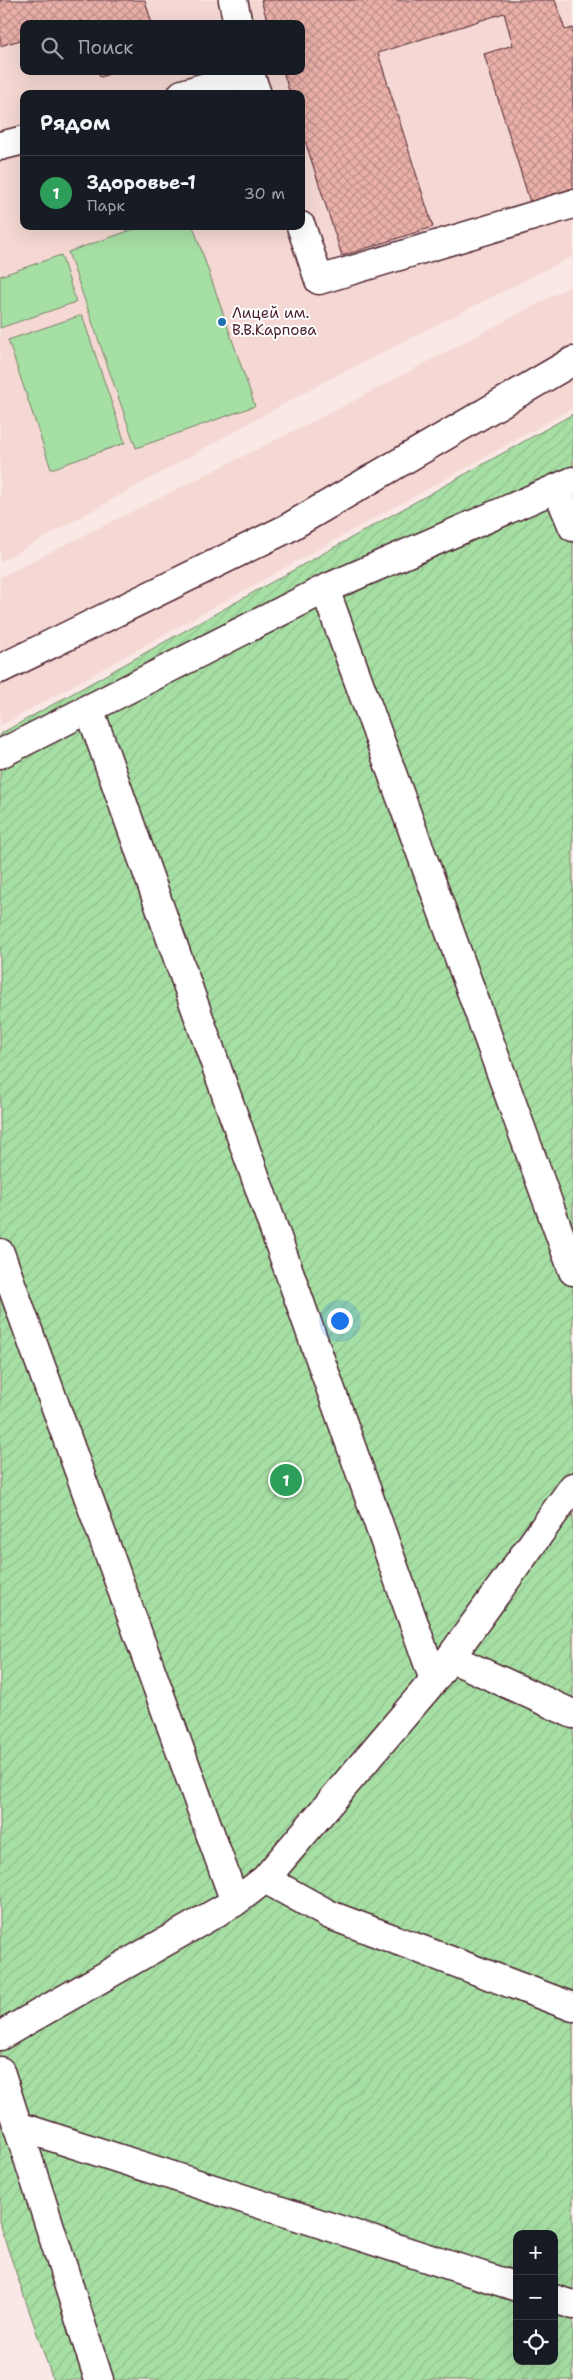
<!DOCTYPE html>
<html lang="ru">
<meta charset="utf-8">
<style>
body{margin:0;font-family:"Shantell Sans",sans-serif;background:#242831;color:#f1f3f6}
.controls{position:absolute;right:15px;bottom:15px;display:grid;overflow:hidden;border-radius:10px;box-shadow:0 5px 20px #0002}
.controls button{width:45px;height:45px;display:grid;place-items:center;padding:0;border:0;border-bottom:1px solid #363941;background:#171b24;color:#f1f3f6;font:25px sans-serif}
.you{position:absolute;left:339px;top:1320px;width:18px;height:18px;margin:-12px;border:4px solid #fff;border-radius:50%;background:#1a73e8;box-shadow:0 0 0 8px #1a73e833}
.badge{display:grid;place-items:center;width:32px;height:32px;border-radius:50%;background:#1f6fb2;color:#fff;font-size:16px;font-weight:700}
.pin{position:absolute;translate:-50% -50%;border:2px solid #fff;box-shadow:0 1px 5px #0006}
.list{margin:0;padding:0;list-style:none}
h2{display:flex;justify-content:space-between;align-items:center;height:65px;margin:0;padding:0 20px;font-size:21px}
h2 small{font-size:16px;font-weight:400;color:#9ea1a6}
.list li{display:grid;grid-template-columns:32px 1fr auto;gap:15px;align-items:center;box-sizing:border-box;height:75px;padding:0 20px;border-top:1px solid #363941}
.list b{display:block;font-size:19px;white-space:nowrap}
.list p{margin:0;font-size:16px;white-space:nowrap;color:#9ea1a6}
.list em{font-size:16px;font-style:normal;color:#9ea1a6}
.icon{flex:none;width:28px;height:28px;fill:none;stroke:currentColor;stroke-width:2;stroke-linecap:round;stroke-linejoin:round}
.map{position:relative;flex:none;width:573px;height:2380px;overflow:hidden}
.search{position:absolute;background:#171b24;box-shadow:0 5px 20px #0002;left:20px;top:20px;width:285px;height:55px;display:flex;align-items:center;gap:12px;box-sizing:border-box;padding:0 18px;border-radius:10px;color:#9ea1a6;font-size:19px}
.panel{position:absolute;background:#171b24;box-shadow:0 5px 20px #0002;left:20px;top:90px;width:285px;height:140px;border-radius:10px}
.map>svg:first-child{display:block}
.built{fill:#f5d8d3;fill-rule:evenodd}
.garden{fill:url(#garden-furrows);stroke:#787f68;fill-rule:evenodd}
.pitch{fill:#a6dfa4;stroke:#787f68}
.building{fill:url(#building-cross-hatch);stroke:#4a1f2b}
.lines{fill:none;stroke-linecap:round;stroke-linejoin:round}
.minor-casing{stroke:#4a1f2b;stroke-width:31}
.minor{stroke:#fff;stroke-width:28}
.poi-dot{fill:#1f6fb2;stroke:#fff;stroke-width:2}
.labels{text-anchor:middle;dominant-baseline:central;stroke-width:4;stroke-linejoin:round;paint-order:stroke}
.poi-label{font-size:15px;fill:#4a1f2b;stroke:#fff;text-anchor:start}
</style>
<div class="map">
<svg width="573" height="2380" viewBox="0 0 573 2380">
<defs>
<pattern id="garden-furrows" width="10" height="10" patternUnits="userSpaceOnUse" patternTransform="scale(1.25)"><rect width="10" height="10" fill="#a6dfa4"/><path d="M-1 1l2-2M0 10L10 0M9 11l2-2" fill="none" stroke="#90bf8d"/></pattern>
<pattern id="building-cross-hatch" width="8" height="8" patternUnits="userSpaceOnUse" patternTransform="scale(1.25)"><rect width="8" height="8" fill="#ebb1a9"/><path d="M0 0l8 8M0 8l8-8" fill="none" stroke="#c08f8a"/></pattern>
</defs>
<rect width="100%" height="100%" fill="#f9e8e5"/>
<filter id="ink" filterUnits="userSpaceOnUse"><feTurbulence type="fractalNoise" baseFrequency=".02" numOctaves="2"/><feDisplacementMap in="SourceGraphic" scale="10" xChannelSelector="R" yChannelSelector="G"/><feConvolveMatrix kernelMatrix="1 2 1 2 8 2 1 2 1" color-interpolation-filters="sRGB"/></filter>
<g filter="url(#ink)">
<path class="built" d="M0,0H573V256L314,387L0,562ZM24,24H301V71H24ZM24,94H301V226H24Z
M573,285V408L0,726V577L344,406Z"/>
<path class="garden" d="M573,414V2380H53L0,2226V734ZM517,2234H554V2361H517Z"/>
<path class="pitch" d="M143,226H193L255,406L136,448L68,252Z
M61,255L76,302L0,328V276Z
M82,315L125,443L51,469L8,340Z"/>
<path class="building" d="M0,0H145L152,24H84L83,21L74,24H24V39L0,46Z
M261,0H555L565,30L573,28V188L530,202L484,54L513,45L504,13L378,53L433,227L342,256L301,128V94H290L283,71H301V24H268Z
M98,71H119L100,77Z"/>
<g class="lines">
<defs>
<path id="minor" d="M233,0L238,24
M182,94L250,74L257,94
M0,146L24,140
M301,226L319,280L573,204
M557,489L573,527
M325,589L573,1271
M0,669L286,529L573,361
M89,708L434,1680
M0,754L325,589L573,481
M0,1253L235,1902
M451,1658L573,1714
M265,1879L330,1915L573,2007
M0,2036L235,1902L265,1879L434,1680L573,1487
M0,2071L99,2380
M18,2126L517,2287
M554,2299L573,2305"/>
</defs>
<use href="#minor" class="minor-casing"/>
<use href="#minor" class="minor"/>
</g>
</g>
<circle class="poi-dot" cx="222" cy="322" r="5"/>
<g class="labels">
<g class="poi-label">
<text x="232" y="313">Лицей им.<tspan x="232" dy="17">В.В.Карпова</tspan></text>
</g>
</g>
</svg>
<div class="controls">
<button>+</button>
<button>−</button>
<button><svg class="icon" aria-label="locate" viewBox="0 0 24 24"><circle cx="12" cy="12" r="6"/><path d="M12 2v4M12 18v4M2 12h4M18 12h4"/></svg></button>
</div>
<div class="you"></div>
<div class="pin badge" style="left:286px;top:1480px;background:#2e9e5b">1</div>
<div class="search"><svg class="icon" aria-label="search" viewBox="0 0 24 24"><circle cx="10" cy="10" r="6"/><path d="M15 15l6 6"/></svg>Поиск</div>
<section class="panel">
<h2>Рядом<small></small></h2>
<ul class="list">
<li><span class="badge" style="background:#2e9e5b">1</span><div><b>Здоровье-1</b><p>Парк</p></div><em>30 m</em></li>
</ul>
</section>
</div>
